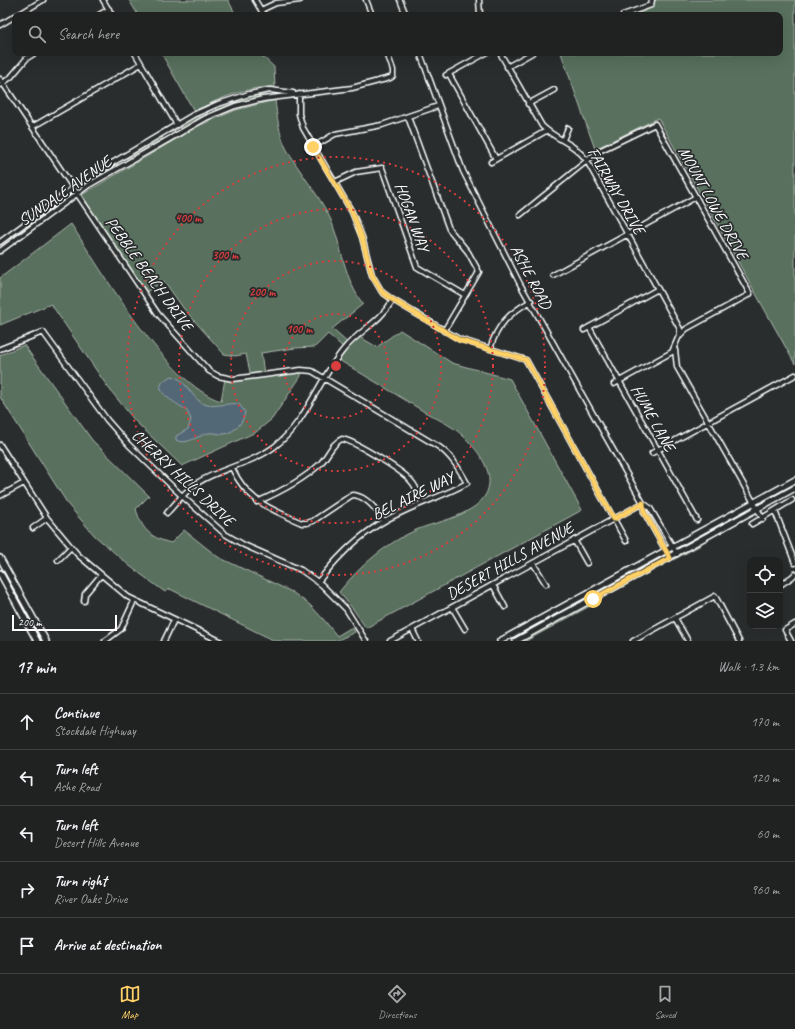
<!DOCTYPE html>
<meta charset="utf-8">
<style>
body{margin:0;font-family:Caveat,sans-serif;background:#2d2f2f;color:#f1f3f6}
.controls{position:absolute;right:12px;bottom:12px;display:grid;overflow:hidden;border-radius:8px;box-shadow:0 4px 16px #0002}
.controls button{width:36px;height:36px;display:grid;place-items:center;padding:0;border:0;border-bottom:1px solid #3d3f40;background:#202222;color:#f1f3f6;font:20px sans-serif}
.scale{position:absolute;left:12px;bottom:10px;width:105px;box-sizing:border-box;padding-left:4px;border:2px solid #fff;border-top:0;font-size:11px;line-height:14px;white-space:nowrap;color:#fff;-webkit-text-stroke:3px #2a2d2e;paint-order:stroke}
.stop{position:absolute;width:12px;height:12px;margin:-9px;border:3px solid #ffd166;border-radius:50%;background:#fff}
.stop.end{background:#ffd166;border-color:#fff;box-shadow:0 1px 4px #0008}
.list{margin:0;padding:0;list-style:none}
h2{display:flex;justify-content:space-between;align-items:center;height:52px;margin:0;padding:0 16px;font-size:17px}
h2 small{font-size:13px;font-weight:400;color:#a2a4a5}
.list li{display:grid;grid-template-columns:26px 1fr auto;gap:12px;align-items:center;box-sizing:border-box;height:56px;padding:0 16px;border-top:1px solid #3d3f40}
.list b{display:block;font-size:15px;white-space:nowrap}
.list p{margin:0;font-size:13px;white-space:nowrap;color:#a2a4a5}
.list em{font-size:13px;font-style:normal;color:#a2a4a5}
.icon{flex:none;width:22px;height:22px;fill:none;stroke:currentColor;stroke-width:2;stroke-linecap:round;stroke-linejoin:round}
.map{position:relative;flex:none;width:795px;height:641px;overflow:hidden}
.search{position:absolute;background:#202222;box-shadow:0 4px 16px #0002;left:12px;right:12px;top:12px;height:44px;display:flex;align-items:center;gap:10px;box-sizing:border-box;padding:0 14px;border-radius:8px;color:#a2a4a5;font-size:15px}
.sheet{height:332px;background:#202222}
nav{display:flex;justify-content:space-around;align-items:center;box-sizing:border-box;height:56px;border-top:1px solid #3d3f40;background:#202222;font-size:11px;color:#a2a4a5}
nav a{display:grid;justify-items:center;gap:2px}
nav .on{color:#ffd166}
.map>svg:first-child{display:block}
.green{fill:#58705d;stroke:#acb8ae}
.water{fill:#536776;stroke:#98a4ad}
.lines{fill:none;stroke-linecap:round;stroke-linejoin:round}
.minor-casing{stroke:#fff;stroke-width:7}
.major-casing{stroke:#fff;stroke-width:8}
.minor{stroke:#2a2d2e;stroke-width:4}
.major{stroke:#2a2d2e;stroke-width:5}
.route{stroke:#ffd166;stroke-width:5}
.ring{fill:none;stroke:#da3e3e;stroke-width:2;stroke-dasharray:2 4}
.labels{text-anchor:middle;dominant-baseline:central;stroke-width:3.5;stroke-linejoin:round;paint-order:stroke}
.street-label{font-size:16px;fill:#fff;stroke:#2a2d2e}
.centre{fill:#da3e3e;stroke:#2a2d2e;stroke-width:2}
.ring-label{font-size:12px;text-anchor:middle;font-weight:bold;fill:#da3e3e;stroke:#2a2d2e;stroke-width:3.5;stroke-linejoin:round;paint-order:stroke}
</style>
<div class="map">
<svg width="795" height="641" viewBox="0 0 795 641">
<rect width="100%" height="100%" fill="#2a2d2e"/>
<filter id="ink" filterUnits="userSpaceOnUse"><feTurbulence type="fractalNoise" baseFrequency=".025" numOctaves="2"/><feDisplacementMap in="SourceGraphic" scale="8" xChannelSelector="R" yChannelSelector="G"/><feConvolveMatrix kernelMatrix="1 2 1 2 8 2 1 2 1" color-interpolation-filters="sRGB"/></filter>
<g filter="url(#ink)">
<path class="green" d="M129,0H228L236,15H138Z
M655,0H795V364L658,118L595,149L561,53H780V15H634L652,8Z
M161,53H259L274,67L275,87C247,86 219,99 194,111Z
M260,94V97L217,110L215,108L240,98Z
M275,100C277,117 279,133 286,148C299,172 318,193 330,218C342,246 344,279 363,304L332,329L349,344L358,336L377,347L400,330L452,363L510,379L582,510L366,628L353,609L339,592C360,566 385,544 416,530C433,523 453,520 469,510C506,489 485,456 461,434C451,425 435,418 423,411C394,393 366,376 337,359L344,348L328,334L315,347L295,348L261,353L264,374L301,370V376L272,419L256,432L182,466L135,421L107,386L51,304L0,325V278L71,224C101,270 169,386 221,401L225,379L251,377L246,354L235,356L224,354L184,309L164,281L146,292L80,196L198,126L236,110Z
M207,110L208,113L170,133L171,130Z
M161,136L163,137L162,139L126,159L125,157Z
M116,162L118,165L79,187V185Z
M70,193L71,195L13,239H11V237Z
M24,345L92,440L149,496L136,509C142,530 151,538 171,543L184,530L218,557L292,592L310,605L324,620L337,636L352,627L355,632L336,641H275L170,589L165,592L131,567L95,536L69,506L0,397V355Z
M701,544V545L604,597Z
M598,599L599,601L526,641H522Z"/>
<path class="water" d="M172,376C186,379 190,396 202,403C212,409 227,402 239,404L245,412C243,423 236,431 225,434C220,435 214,432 209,433C199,435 186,446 176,440V436L188,429L191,419C189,416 188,412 186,410C175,402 144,388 172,376Z"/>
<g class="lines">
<defs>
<path id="minor" d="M103,0L112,15
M255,0L264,15
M366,0L372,15
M400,0L406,15
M479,0L480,15
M261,10L276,3L300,0
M18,15L43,0
M99,15L109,9
M623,15L651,5L652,0
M0,25L15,16
M135,53L177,125
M420,53L463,171L520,284L643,503L644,512L670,558
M500,53L542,126C556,140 575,143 587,161L680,329V336
M507,67L532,53
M449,74L496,159
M446,75L486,53
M0,79L158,314L209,371L218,376L233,379L301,370L312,371L439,447C452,456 459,469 467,483C446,495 422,502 400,513C366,528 340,553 318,582
M0,85L11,77L27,58L35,53
M299,94V114L303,128L352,212L362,237L372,275L382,292L393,300L459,339L526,360L626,541
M528,104L554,90
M408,117L449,229L468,252L479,272L444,331
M32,127L141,64
M563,140L568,128
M313,147L335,134L382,125L438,106
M491,162L546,131
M335,182L356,172L382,168L417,267L465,295
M520,215L599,151L655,124L750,294L686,329L679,336L672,352L614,384
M0,242L87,178L193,115L218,104L249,94L270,90L293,93
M0,251L89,185L206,118L235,106L263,99L352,88L390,78L393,76V70L387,53
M553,275L696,197
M589,327L697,520
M584,330L658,289
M0,349L43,332L107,420L129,445L182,496L225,534L244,545L301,570L322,585L346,609L366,641
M490,349C497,325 509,313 531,301
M675,350L677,367L763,519
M0,445L47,518L78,555L128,597L220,641
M652,453L795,375
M232,468C248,502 269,508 302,523H307L313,521L352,495C365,495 377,510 384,521
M0,496L24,483
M257,502C280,492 302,481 320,464C328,456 332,443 342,439C354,441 403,471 411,481C417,487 419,495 422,503
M643,503L650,508L677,554
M775,511L795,563
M167,513C176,503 185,491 197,483C221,468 251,464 274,447C307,422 318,380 344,349C360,330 379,323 393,300
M752,524L792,500
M33,528L47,518
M574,540L587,563
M58,560L71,547
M533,563L546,584
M493,585L505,607
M780,585L792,577L795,574
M84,601L85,594L101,575
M452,607L465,629
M675,618L688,641
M412,629L418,641
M105,641L121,629L134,601
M164,641L174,620
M390,641L643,503
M633,641L715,596L739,641
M791,641L785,630L795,624"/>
<path id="major" d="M0,558L46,641
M0,573L37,641
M500,641L795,480
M516,641L795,488"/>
</defs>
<use href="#minor" class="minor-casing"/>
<use href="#major" class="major-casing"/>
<use href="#minor" class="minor"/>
<use href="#major" class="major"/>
</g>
</g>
<g class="lines" filter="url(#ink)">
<path class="route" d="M313,147L352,212L362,238L372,275L382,292L393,300L459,340L526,360L614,519L643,503L644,512L670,558L593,599"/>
</g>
<g class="ring">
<circle cx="336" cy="366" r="52"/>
<circle cx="336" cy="366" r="105"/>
<circle cx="336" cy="366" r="157"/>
<circle cx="336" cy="366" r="209"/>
</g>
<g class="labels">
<g class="street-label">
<text transform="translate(65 191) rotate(-35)">SUNDALE AVENUE</text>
<text transform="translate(616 191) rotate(60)">FAIRWAY DRIVE</text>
<text transform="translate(713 203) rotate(61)">MOUNT LOWE DRIVE</text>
<text transform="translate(412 217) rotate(70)">HOGAN WAY</text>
<text transform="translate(149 274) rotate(54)">PEBBLE BEACH DRIVE</text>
<text transform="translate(531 277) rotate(62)">ASHE ROAD</text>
<text transform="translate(653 418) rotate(61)">HUME LANE</text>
<text transform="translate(183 478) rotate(43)">CHERRY HILLS DRIVE</text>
<text transform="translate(413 496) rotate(-26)">BEL AIRE WAY</text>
<text transform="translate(510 561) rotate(-29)">DESERT HILLS AVENUE</text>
</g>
</g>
<circle cx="336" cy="366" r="6" class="centre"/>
<g class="ring-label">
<text x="188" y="222">400 m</text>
<text x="225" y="259">300 m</text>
<text x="262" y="296">200 m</text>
<text x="299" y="333">100 m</text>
</g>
</svg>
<div class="controls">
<button><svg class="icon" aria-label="locate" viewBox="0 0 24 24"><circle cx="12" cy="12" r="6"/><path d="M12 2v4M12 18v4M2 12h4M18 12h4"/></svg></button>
<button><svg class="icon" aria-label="layers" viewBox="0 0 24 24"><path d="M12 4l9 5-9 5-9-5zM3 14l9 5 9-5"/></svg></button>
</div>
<div class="scale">200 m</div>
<div class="stop" style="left:593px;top:599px"></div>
<div class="stop end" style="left:313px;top:147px"></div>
<div class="search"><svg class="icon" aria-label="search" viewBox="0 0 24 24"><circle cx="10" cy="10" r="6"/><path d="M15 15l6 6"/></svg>Search here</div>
</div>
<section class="sheet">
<h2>17 min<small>Walk · 1.3 km</small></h2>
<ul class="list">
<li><svg class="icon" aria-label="ahead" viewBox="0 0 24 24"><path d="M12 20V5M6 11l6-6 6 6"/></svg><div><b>Continue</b><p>Stockdale Highway</p></div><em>170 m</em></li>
<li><svg class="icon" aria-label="left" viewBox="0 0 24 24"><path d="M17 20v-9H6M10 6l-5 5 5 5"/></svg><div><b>Turn left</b><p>Ashe Road</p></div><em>120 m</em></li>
<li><svg class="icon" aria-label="left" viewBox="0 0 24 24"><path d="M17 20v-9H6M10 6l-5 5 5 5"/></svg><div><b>Turn left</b><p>Desert Hills Avenue</p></div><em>60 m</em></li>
<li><svg class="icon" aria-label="right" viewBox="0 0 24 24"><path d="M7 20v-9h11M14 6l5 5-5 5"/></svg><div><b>Turn right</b><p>River Oaks Drive</p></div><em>960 m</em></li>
<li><svg class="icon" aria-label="arrive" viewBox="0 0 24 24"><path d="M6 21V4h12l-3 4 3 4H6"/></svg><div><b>Arrive at destination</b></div></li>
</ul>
</section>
<nav>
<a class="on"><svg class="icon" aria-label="map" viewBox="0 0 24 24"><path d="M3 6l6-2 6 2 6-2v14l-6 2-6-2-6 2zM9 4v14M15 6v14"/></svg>Map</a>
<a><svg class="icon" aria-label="directions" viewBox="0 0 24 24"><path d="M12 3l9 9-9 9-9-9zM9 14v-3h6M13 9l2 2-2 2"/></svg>Directions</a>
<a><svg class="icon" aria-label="saved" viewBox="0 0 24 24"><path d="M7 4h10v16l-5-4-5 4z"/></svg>Saved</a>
</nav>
